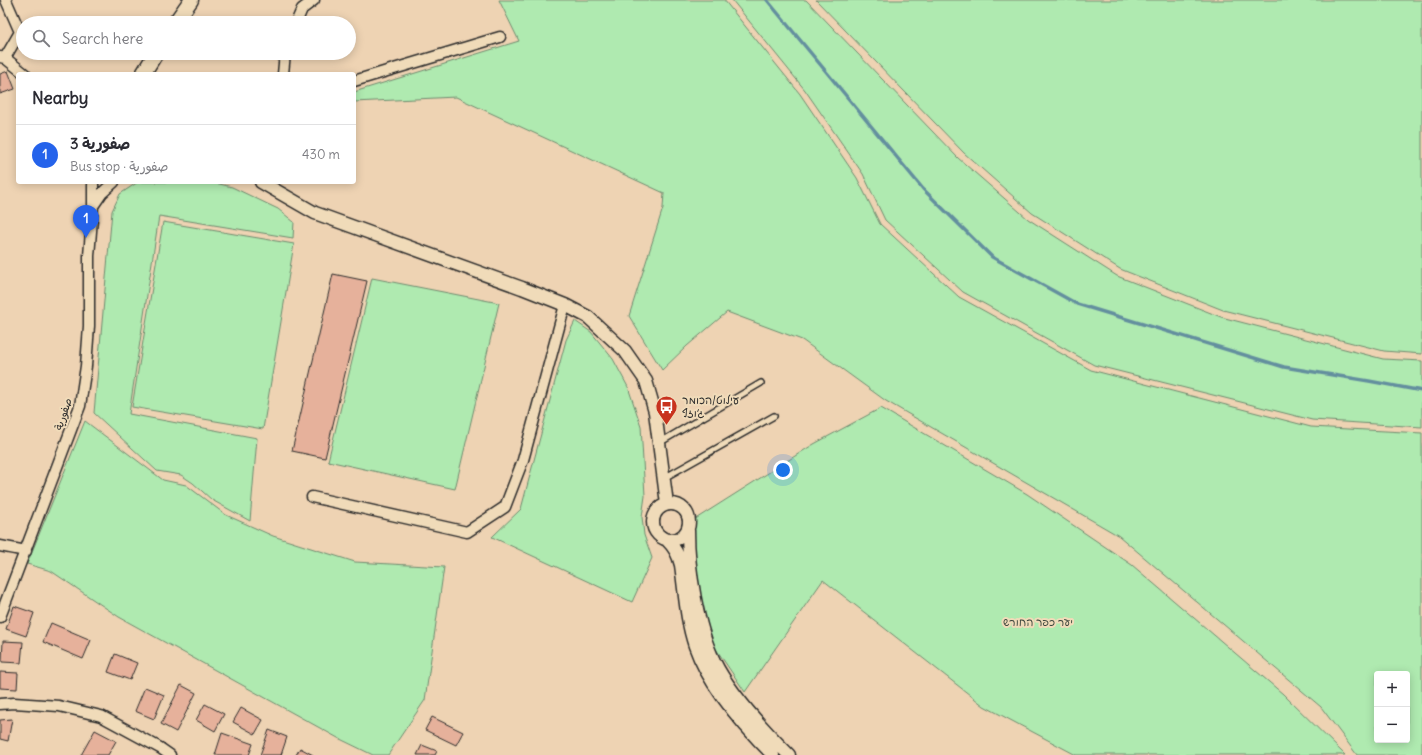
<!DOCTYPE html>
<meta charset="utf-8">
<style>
body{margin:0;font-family:Delius,"Playpen Sans Arabic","Playpen Sans Hebrew",sans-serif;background:#f7f7f7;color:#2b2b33}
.controls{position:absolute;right:12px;bottom:12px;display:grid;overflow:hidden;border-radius:4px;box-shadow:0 2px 10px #0003}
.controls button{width:36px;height:36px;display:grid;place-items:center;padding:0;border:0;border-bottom:1px solid #e1e1e2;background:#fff;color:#2b2b33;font:20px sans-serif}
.you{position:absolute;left:783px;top:470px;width:14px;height:14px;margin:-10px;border:3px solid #fff;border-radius:50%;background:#1a73e8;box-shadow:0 0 0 6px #1a73e833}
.badge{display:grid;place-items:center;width:26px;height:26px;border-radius:50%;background:#2563eb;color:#fff;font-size:13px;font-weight:700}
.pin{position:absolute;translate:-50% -33px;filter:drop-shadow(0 1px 2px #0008)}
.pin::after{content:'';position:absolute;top:21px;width:14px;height:12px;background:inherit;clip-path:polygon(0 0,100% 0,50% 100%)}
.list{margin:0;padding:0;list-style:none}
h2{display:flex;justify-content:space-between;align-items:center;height:52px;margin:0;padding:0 16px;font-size:17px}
h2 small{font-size:13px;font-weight:400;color:#7c7c81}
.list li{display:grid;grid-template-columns:26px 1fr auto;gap:12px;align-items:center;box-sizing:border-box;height:60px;padding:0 16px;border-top:1px solid #e1e1e2}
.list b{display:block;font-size:15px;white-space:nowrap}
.list p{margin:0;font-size:13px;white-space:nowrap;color:#7c7c81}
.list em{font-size:13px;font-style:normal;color:#7c7c81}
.icon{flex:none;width:22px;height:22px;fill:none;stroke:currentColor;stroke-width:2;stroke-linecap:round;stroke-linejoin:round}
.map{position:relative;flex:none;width:1422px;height:755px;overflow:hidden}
.search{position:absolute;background:#fff;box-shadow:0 2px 10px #0003;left:16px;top:16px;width:340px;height:44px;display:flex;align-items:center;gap:10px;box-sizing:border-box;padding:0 14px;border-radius:22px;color:#7c7c81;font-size:15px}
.panel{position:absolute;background:#fff;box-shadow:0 2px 10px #0003;left:16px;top:72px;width:340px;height:112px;border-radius:4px}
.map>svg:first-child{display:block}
.green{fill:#afeab0;stroke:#6d8a6e;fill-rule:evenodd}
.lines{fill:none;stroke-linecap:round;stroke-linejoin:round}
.stream{stroke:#648f9e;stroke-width:3.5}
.building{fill:#e6b19b;stroke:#2b2b2b}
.service-casing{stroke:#2b2b2b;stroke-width:8}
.minor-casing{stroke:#2b2b2b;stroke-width:13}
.tertiary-casing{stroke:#2b2b2b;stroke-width:15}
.secondary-casing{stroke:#2b2b2b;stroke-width:17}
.service{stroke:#f0dbb9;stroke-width:5}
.minor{stroke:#f0dbb9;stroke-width:10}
.tertiary{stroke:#f0dbb9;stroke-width:12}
.secondary{stroke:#f0dbb9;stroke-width:14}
.labels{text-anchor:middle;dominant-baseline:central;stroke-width:4;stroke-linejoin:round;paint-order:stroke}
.poi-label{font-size:11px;fill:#2b2b2b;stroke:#f0dbb9;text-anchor:start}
.street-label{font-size:11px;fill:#2b2b2b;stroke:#f0dbb9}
.park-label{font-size:11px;fill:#3f483f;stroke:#f0dbb9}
</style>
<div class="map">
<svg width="1422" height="755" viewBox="0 0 1422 755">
<rect width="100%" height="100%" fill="#eed3b3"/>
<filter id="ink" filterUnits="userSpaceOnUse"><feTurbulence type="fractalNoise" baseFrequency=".025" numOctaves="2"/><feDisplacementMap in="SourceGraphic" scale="8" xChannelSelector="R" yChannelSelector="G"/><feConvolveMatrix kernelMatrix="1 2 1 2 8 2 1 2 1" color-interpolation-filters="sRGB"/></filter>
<g filter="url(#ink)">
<path class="green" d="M499,0H724L800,94L857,178L880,224L959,297L1091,370L1311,427L1422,433V755H1357L1321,707L1119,536L886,401L802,340L727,312L687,346L662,370L629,316L663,208L664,193L456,97L354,102V92L519,41ZM1377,674H1407V740H1377Z
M732,0H806L958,158L1028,219L1117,276L1221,317L1383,359L1422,361V427L1312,420L1094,365L963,292L885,220L863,174L805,90Z
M816,0H1422V354L1384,351L1223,310L1120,269L1032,213L964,153Z
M138,182H211L232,187L278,209L294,222L293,238L159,216L129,414L257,438L250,521L212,500L193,483L181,475L157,471L94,413L112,211L120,194Z
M163,222L294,244L263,429L132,407Z
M372,278L499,303L455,489L328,461Z
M575,321L591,332L613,359L628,387L641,426L645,496L642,517L644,535L652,558L632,602L492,537L521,509L566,340Z
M881,408L1027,494L1132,565L1283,694L1345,755H1076L984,706L823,580L745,692L714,646L703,611L686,525L814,444Z
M85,421L163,480L186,485L226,515L273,536L355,562L444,567L425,700L388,755H373L338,738L119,617L51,571L27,564Z"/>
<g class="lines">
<path class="stream" d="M767,0L923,189L992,257L1077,304L1284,367L1369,381L1422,391"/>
</g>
<path class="building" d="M8,71L15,89L0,94V74Z
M333,274L367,281L325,458L292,451Z
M14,606L34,613L26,636L6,629Z
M51,623L91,640L83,659L43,642Z
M3,641L23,642L21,663L2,662Z
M115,654L137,663L130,680L108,672Z
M0,672L18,673L17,689L0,688Z
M181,685L196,693L176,732L161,724Z
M145,687L164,695L154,719L135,711Z
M205,704L224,714L215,731L196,720Z
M241,708L263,720L255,734L233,722Z
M432,717L463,732L456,745L425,730Z
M12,719L8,741L0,739V720Z
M95,730L116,741L108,755H81Z
M269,730L287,737L281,755H260Z
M222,733L253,744L249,755H215Z
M422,745L437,751L435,755H417Z
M300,748L313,755H296Z"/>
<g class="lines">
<defs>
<path id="service" d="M659,443L761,383
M664,478L774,416"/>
<path id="minor" d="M296,23L302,9L314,0
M0,57L5,58L25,74
M5,58L20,32L6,0
M283,74L285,53
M354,81L500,37
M93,206L102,193L114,182
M312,497L467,532L505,507L523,460L565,305
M0,546L26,551
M0,617L80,406L86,366L89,326V256L93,206V182
M0,704L14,703L59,706L101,716L160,748L170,755"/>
<path id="tertiary" d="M261,182L315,213L522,288L565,305L588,317L625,351L646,381L655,412L667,504
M653 522a18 18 0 1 1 36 0a18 18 0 1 1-36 0Z
M688,530C688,569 697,626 714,661C730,694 763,729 789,755
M667,540C675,548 678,554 681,565C685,592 686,620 695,646C709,686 743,725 773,755"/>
<path id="secondary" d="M175,23L191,0
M143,74L156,53"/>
</defs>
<use href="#service" class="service-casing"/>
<use href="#minor" class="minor-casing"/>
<use href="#tertiary" class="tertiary-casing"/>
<use href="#secondary" class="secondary-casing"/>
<use href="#service" class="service"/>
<use href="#minor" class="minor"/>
<use href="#tertiary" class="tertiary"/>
<use href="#secondary" class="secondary"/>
</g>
</g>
<defs>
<symbol id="bus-pin" viewBox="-11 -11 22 30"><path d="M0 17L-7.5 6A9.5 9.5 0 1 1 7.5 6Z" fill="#c8321e" stroke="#f0dbb9"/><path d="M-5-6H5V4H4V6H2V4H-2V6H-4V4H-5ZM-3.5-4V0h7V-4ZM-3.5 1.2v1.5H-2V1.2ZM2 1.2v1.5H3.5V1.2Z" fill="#fff"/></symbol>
</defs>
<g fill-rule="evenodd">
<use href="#bus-pin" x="654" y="394" width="25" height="34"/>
</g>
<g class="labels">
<g class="poi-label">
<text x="682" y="400">עילוט/הכומר<tspan x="682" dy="13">ג׳וזף</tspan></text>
</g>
<g class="street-label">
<text transform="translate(63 414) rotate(-71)">صفورية</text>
</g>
<g class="park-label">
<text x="1038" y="622">יער כפר החורש</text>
</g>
</g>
</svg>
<div class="controls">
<button>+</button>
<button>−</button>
</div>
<div class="you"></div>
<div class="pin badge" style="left:86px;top:238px">1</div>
<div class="search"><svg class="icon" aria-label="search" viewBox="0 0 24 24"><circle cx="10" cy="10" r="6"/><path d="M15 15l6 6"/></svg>Search here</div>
<section class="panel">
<h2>Nearby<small></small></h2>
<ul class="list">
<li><span class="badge">1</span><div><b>صفورية 3</b><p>Bus stop · صفورية</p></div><em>430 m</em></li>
</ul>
</section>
</div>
